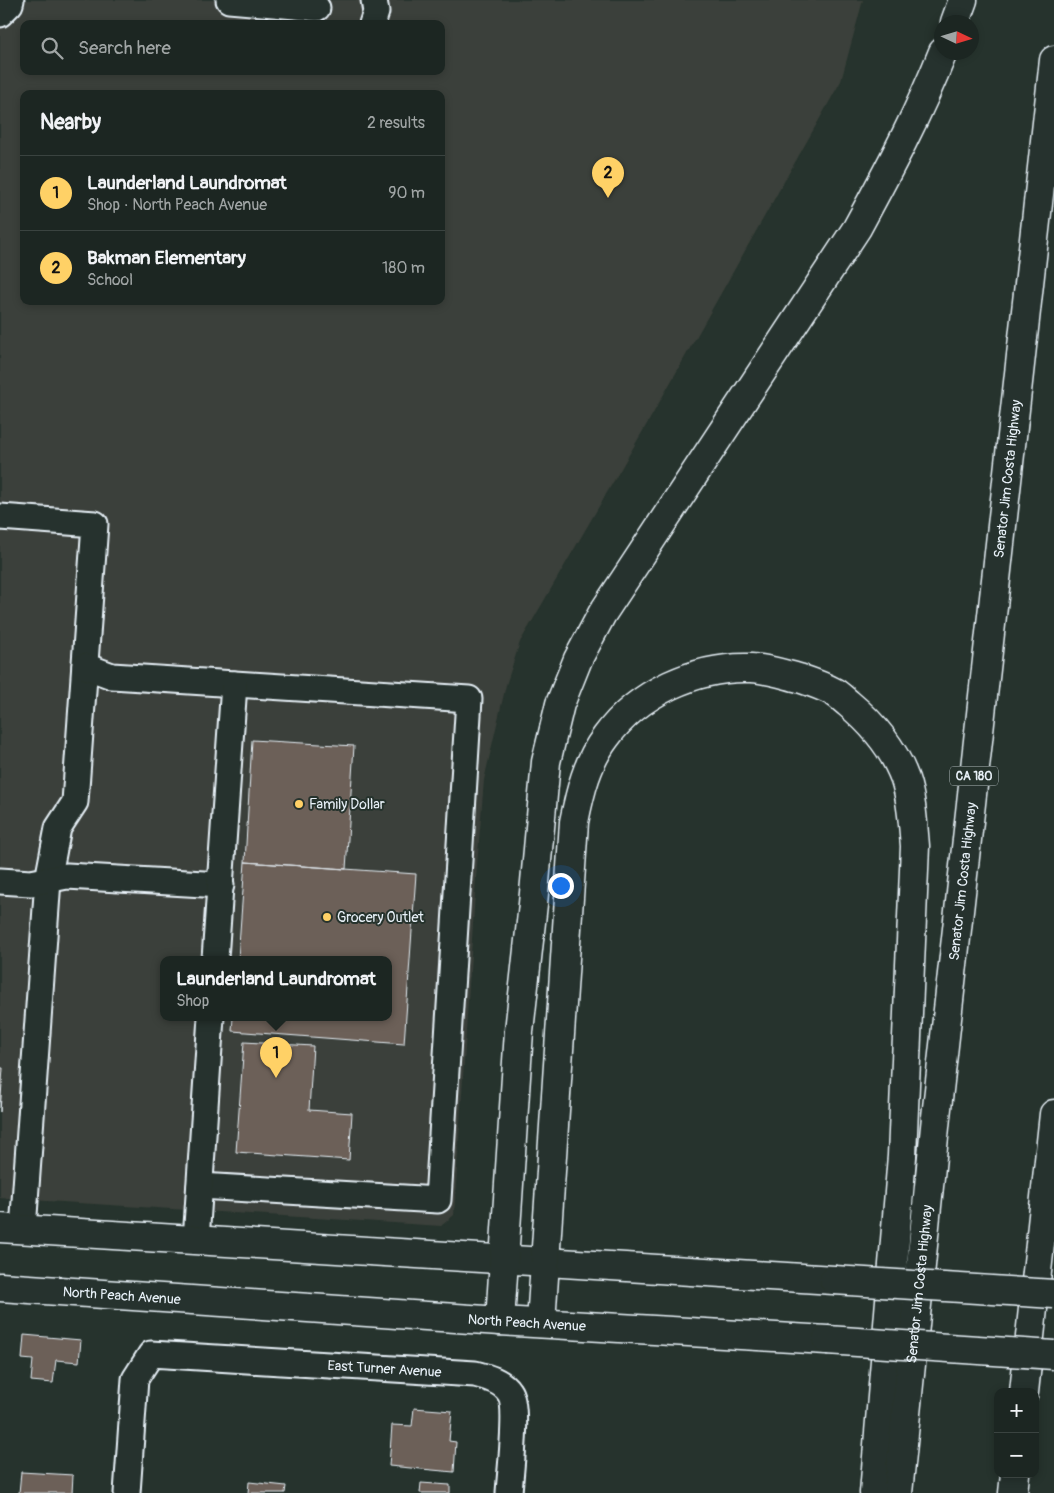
<!DOCTYPE html>
<meta charset="utf-8">
<style>
body{margin:0;font-family:Pangolin,sans-serif;background:#252e2a;color:#f1f3f6}
.controls{position:absolute;right:15px;bottom:15px;display:grid;overflow:hidden;border-radius:10px;box-shadow:0 2px 8px #0003}
.controls button{width:45px;height:45px;display:grid;place-items:center;padding:0;border:0;border-bottom:1px solid #3a4340;background:#1c2622;color:#f1f3f6;font:25px sans-serif}
.compass{position:absolute;left:934px;top:15px;width:45px;height:45px;border-radius:50%;background:#1c2622;box-shadow:0 2px 8px #0003;rotate:94deg}
.you{position:absolute;left:560px;top:885px;width:18px;height:18px;margin:-12px;border:4px solid #fff;border-radius:50%;background:#1a73e8;box-shadow:0 0 0 8px #1a73e833}
.badge{display:grid;place-items:center;width:32px;height:32px;border-radius:50%;background:#ffd166;color:#111;font-size:16px;font-weight:700}
.pin{position:absolute;translate:-50% -41px;filter:drop-shadow(0 1px 2px #0008)}
.pin::after{content:'';position:absolute;top:26px;width:18px;height:15px;background:inherit;clip-path:polygon(0 0,100% 0,50% 100%)}
.popup{position:absolute;left:160px;top:956px;width:232px;height:65px;box-sizing:border-box;display:grid;place-content:center;border-radius:10px;background:#1c2622;filter:drop-shadow(0 1px 4px #0005);font-size:16px;white-space:nowrap;color:#a0a5a5}
.popup b{font-size:19px;color:#f1f3f6}
.popup::after{content:'';position:absolute;left:50%;top:100%;margin-left:-10px;border:10px solid transparent;border-top-color:#1c2622}
.list{margin:0;padding:0;list-style:none}
h2{display:flex;justify-content:space-between;align-items:center;height:65px;margin:0;padding:0 20px;font-size:21px}
h2 small{font-size:16px;font-weight:400;color:#a0a5a5}
.list li{display:grid;grid-template-columns:32px 1fr auto;gap:15px;align-items:center;box-sizing:border-box;height:75px;padding:0 20px;border-top:1px solid #3a4340}
.list b{display:block;font-size:19px;white-space:nowrap}
.list p{margin:0;font-size:16px;white-space:nowrap;color:#a0a5a5}
.list em{font-size:16px;font-style:normal;color:#a0a5a5}
.icon{flex:none;width:28px;height:28px;fill:none;stroke:currentColor;stroke-width:2;stroke-linecap:round;stroke-linejoin:round}
.map{position:relative;flex:none;width:1054px;height:1493px;overflow:hidden}
.search{position:absolute;background:#1c2622;box-shadow:0 2px 8px #0003;left:20px;top:20px;width:425px;height:55px;display:flex;align-items:center;gap:12px;box-sizing:border-box;padding:0 18px;border-radius:10px;color:#a0a5a5;font-size:19px}
.panel{position:absolute;background:#1c2622;box-shadow:0 2px 8px #0003;left:20px;top:90px;width:425px;height:215px;border-radius:10px}
.map>svg:first-child{display:block}
.built{fill:#3b403a;fill-rule:evenodd}
.building{fill:#6c6058;stroke:#e8f1f8}
.lines{fill:none;stroke-linecap:round;stroke-linejoin:round}
.minor-casing{stroke:#e8f1f8;stroke-width:29}
.major-casing{stroke:#e8f1f8;stroke-width:31}
.highway-casing{stroke:#e8f1f8;stroke-width:31}
.minor{stroke:#26332d;stroke-width:25}
.major{stroke:#26332d;stroke-width:28}
.highway{stroke:#26332d;stroke-width:28}
.major-bridge-casing{stroke:#e8f1f8;stroke-width:31;stroke-linecap:butt}
.major-bridge{stroke:#26332d;stroke-width:28}
.poi-dot{fill:#ffd166;stroke:#26332d;stroke-width:2}
.labels{text-anchor:middle;dominant-baseline:central;stroke-width:4;stroke-linejoin:round;paint-order:stroke}
.shield{fill:#26332d;stroke:#aeb8bb;stroke-width:1}
.shield-label{font-size:12px;font-weight:bold;fill:#e8f1f8}
.street-label{font-size:14px;fill:#e8f1f8;stroke:#26332d}
.poi-label{font-size:14px;fill:#e8f1f8;stroke:#26332d;text-anchor:start}
</style>
<div class="map">
<svg width="1054" height="1493" viewBox="0 0 1054 1493">
<rect width="100%" height="100%" fill="#26332d"/>
<filter id="ink" filterUnits="userSpaceOnUse"><feTurbulence type="fractalNoise" baseFrequency=".02" numOctaves="2"/><feDisplacementMap in="SourceGraphic" scale="10" xChannelSelector="R" yChannelSelector="G"/><feConvolveMatrix kernelMatrix="1 2 1 2 8 2 1 2 1" color-interpolation-filters="sRGB"/></filter>
<g filter="url(#ink)">
<path class="built" d="M0,0H863L841,81L651,417L520,642L506,685L484,780L476,878L454,1215L441,1226L0,1198ZM24,24H441V71H24ZM24,94H441V301H24ZM164,959H388V1017H164Z"/>
<path class="building" d="M252,740L354,746L346,869L245,862Z
M245,862L416,874L404,1044L232,1031L233,1017H388V959H238Z
M244,1042L313,1046L309,1110L352,1113L349,1160L236,1152Z
M0,1068H3L0,1112Z
M24,1335L81,1340L79,1362L56,1360L53,1383L31,1381L33,1360L22,1359Z
M414,1408L452,1411L449,1441L456,1442L454,1472L389,1466L392,1425L412,1426Z
M21,1472L73,1475L72,1493H19Z
M249,1482L286,1486L285,1493H248Z
M421,1483L450,1485V1493H420Z"/>
<g class="lines">
<defs>
<g id="minor">
<path d="M229,0L317,8"/>
<path d="M0,14L10,4L11,0"/>
<path d="M372,24L376,12L374,0"/>
<path d="M0,517L95,524L75,802L58,828L48,880L23,1229"/>
<path d="M85,666L112,676L469,699L438,1200L200,1186"/>
<path d="M0,881L31,883L67,876L221,885"/>
<path d="M215,959L234,684"/>
<path d="M196,1240L211,1017"/>
<path id="s1" d="M127,1493L135,1379L151,1354L475,1374C487,1377 502,1381 509,1392C519,1405 510,1474 509,1493"/>
</g>
<g id="major">
<path d="M0,1228L834,1280"/>
<path id="s2" d="M0,1287L500,1321L827,1340"/>
</g>
<g id="highway">
<path d="M955,22L963,0"/>
<path d="M500,1321L519,1031L533,904L546,762L560,704L578,659L602,614L857,228C888,171 919,113 943,52"/>
<path d="M541,1323L574,822C580,792 587,762 606,737C638,693 696,666 751,668C768,669 783,674 799,678C811,682 823,686 834,692C839,695 844,700 849,704C873,724 894,749 905,779C912,800 913,824 915,846L902,1156L874,1493"/>
<path d="M1024,1392L1054,1114"/>
<path id="s3" d="M898,1493L936,1117L1054,60"/>
<path d="M1013,1493L1015,1474"/>
</g>
</defs>
<use href="#minor" class="minor-casing"/>
<use href="#major" class="major-casing"/>
<use href="#highway" class="highway-casing"/>
<use href="#minor" class="minor"/>
<use href="#major" class="major"/>
<use href="#highway" class="highway"/>
<defs>
<path id="major-bridge" d="M834,1280L1054,1294
M827,1340L1054,1355"/>
</defs>
<use href="#major-bridge" class="major-bridge-casing"/>
<use href="#major-bridge" class="major-bridge"/>
</g>
</g>
<g class="poi-dot">
<circle cx="299" cy="804" r="5"/>
<circle cx="327" cy="917" r="5"/>
</g>
<g class="labels">
<rect class="shield" x="950" y="766.5" width="48" height="19" rx="4"/>
<g class="shield-label">
<text x="974" y="776">CA 180</text>
</g>
<g class="street-label">
<text stroke="none"><textPath href="#s3" startOffset="1020">Senator Jim Costa Highway</textPath></text>
<text stroke="none"><textPath href="#s3" startOffset="615">Senator Jim Costa Highway</textPath></text>
<text stroke="none"><textPath href="#s3" startOffset="210">Senator Jim Costa Highway</textPath></text>
<text stroke="none"><textPath href="#s2" startOffset="122">North Peach Avenue</textPath></text>
<text stroke="none"><textPath href="#s2" startOffset="528">North Peach Avenue</textPath></text>
<text stroke="none"><textPath href="#s1" startOffset="378">East Turner Avenue</textPath></text>
</g>
<g class="poi-label">
<text x="309" y="804">Family Dollar</text>
<text x="337" y="917">Grocery Outlet</text>
</g>
</g>
</svg>
<div class="controls">
<button>+</button>
<button>−</button>
</div>
<svg class="compass" viewBox="-18 -18 36 36"><path d="M0-13l5 13h-10z" fill="#e53935"/><path d="M0 13l5-13h-10z" fill="#a0a5a5"/></svg>
<div class="you"></div>
<div class="pin badge" style="left:276px;top:1078px">1</div>
<div class="popup"><b>Launderland Laundromat</b>Shop</div>
<div class="pin badge" style="left:608px;top:198px">2</div>
<div class="search"><svg class="icon" aria-label="search" viewBox="0 0 24 24"><circle cx="10" cy="10" r="6"/><path d="M15 15l6 6"/></svg>Search here</div>
<section class="panel">
<h2>Nearby<small>2 results</small></h2>
<ul class="list">
<li><span class="badge">1</span><div><b>Launderland Laundromat</b><p>Shop · North Peach Avenue</p></div><em>90 m</em></li>
<li><span class="badge">2</span><div><b>Bakman Elementary</b><p>School</p></div><em>180 m</em></li>
</ul>
</section>
</div>
